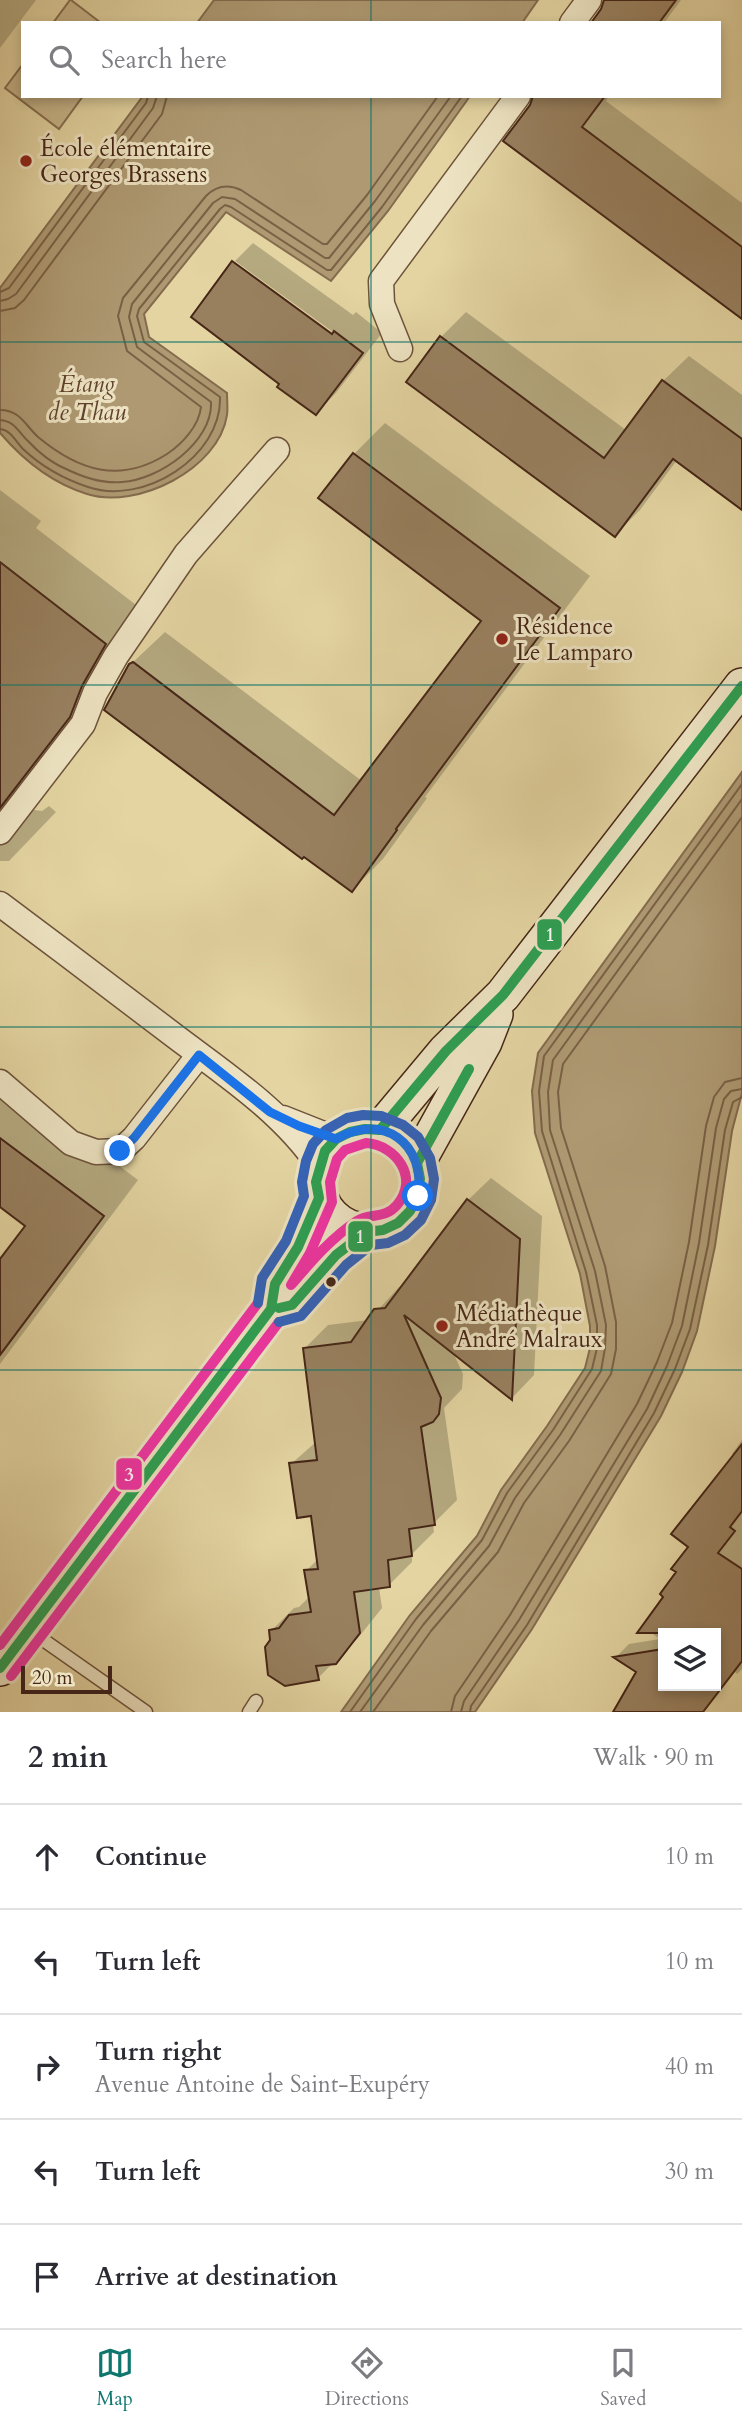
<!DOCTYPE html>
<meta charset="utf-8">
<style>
body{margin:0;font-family:Cardo,serif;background:#f7f7f7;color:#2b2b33}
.controls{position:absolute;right:21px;bottom:21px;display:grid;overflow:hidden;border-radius:0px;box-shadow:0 4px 10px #0003}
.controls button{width:63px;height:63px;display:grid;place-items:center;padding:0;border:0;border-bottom:2px solid #e1e1e2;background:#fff;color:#2b2b33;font:35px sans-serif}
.scale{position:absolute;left:21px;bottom:18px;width:91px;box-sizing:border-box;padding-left:7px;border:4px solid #462617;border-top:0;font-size:19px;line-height:24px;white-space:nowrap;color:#462617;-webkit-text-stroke:5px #ede3c2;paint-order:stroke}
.stop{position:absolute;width:21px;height:21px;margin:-16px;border:5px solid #1a73e8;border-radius:50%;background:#fff}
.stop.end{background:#1a73e8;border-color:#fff;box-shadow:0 2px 7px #0008}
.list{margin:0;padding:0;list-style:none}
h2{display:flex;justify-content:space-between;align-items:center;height:91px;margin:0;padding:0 28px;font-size:30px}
h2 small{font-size:23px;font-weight:400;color:#7c7c81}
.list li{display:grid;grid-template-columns:46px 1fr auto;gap:21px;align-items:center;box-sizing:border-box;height:105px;padding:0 28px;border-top:2px solid #e1e1e2}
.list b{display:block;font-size:26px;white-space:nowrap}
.list p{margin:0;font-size:23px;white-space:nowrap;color:#7c7c81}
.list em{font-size:23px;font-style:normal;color:#7c7c81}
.icon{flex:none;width:38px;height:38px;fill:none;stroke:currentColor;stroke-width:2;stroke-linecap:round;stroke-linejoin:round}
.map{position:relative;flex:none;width:742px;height:1712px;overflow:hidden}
.search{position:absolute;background:#fff;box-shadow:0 4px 10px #0003;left:21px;right:21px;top:21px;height:77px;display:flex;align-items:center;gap:18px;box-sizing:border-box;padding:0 24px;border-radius:0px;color:#7c7c81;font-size:26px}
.sheet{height:616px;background:#fff}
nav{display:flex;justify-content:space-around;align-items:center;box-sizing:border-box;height:98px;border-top:2px solid #e1e1e2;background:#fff;font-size:19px;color:#7c7c81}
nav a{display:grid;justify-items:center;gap:4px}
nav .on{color:#0f766e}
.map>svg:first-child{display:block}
.green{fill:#c8b68a;stroke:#876e50;stroke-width:2}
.water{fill:#ae9972;stroke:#846b4e;stroke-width:2}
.shadow{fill:#0003}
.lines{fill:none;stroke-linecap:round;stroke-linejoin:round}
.shore{stroke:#7a6044;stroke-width:2}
.building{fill:#98805f;stroke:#462617;stroke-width:2}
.lane-casing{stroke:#6d523a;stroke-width:15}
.street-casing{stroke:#6d523a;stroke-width:27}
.secondary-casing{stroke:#462617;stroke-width:38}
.lane{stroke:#ede3c2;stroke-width:12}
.street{stroke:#ede3c2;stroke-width:24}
.secondary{stroke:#ede3c2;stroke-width:35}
.bus-1-casing{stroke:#ede3c2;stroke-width:16}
.bus-2-casing{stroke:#ede3c2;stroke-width:16}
.bus-3-casing{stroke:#ede3c2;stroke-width:16}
.bus-1{stroke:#2d9f52;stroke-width:10}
.bus-2{stroke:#ee34a2;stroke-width:10}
.bus-3{stroke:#3563b8;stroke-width:10}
.route{stroke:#1a73e8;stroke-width:9}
.grid{fill:none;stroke:#0f766e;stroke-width:2;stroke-opacity:0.55}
.poi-dot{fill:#8f2418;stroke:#ede3c2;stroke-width:2.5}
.bus-dot{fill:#462617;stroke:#ede3c2;stroke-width:2.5}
.labels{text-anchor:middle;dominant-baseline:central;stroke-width:6;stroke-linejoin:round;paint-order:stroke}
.poi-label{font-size:23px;fill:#462617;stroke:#ede3c2;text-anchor:start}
.water-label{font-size:24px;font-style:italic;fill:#60432e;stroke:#ede3c2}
.line-badge{stroke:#ede3c2;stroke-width:2.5}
.badge-label{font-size:19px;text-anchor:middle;font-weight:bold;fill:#fff}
</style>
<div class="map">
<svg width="742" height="1712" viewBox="0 0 742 1712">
<rect width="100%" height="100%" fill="#e3d4a1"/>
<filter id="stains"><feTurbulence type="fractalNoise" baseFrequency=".00286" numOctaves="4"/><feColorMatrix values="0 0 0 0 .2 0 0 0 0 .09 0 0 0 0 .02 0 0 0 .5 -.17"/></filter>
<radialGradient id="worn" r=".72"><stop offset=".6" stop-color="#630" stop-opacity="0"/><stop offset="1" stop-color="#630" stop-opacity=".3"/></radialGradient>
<path class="green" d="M70,0H71L101,23H53Z
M23,64V96H83L59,129L5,88Z"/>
<path class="water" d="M214,0H538L522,23H197Z
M143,96H470L388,211L331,281L226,212L144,314L149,337L227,393C227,400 228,408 227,415C219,469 137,510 87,494C51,483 24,461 0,433V288Z
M742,772V1093L732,1131L715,1246L697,1331L682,1372L661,1416L532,1629L475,1712H341L410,1615L477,1536L501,1490L547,1426L585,1368L590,1348V1326L580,1274L535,1133L532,1091L538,1053Z"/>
<path class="shadow" d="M0,0H36L0,48Z
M606,0H681L664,23H593L603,10Z
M534,96H609L606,101L742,203V317L532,106Z
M253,243L353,315L356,312L382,333L336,393L316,413L282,384L193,316L234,262V265L338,340L340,337L235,261Z
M466,312L626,430L663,381L689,356L742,395V508L677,460L640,510L615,535L441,337Z
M385,423L590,576L425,797L427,798L383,859L352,890L130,665L165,632L362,781L483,621L321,498L354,454Z
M0,490L41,521L36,528L140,608L27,809L42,811L49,806L56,812L9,861H0Z
M0,1076L138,1180L0,1364V1262L28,1226L0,1205Z
M491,1178L542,1216L534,1375L512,1398L453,1352L463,1374L462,1389L444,1408L457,1500L433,1524L434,1532L412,1554V1562L389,1585L379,1587L382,1608L358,1638L318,1678L272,1640L271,1631L294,1608L299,1607L310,1596L306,1571L318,1559L312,1514L291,1464L317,1441L305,1348L328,1325L369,1320L399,1287L404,1286L468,1200Z
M742,1440V1669L737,1674L735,1672L716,1693L707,1686H716V1633H663V1686H703L688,1712L638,1672L616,1657L629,1644L660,1639L647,1630L679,1572L735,1456L732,1454Z"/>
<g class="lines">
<path class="shore" d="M0,292L9,288L146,103L148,96
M0,301L8,299L16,294L153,108L157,96
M0,311L15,308L24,300L162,114L167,96
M0,410C20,410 25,425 38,437C79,471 120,484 167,454C182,444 199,426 201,407L127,351L118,316L123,298L206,196C216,186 228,184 241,190L323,244H327L367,195L438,96
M0,420C15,421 19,433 29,442C38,452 52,463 64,468C82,477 102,484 122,482C159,480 213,442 211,402L137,347L129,317L132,304L213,203L222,197L235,199L325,258H329L375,201L451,96
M0,429C11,430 16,442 23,449C42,467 64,479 88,487C143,506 222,457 220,397L144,342L137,316L139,309L220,209L225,205L231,207L327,270H331L382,207L462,96
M350,1712L416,1619L482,1540L507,1493L553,1430L592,1369L597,1348V1325L586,1272L542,1131L539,1091L544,1056L742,784
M360,1712L423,1625L489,1546L515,1498L560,1435L601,1371L605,1348L606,1325L595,1271L550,1130L548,1092L553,1060L742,799
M373,1712L431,1631L498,1552L524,1503L569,1441L611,1374L616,1349V1322L605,1266L561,1128L558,1092L563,1064L742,817
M451,1712L455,1696L510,1615L637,1404L657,1362L672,1323L689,1242L706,1126L714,1097L725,1082L742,1078
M461,1712L464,1701L519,1620L647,1409L667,1366L682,1326L699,1243L716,1128L724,1099L731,1091L742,1089
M470,1712L471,1706L527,1625L654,1413L675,1369L690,1329L708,1245L725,1130L733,1102L742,1097"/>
</g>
<path class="building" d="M604,0H676L659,23H591L601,9Z
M533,96H605L582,127L742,247V319L503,141L530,105Z
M232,261L332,334L334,331L363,353L316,415L277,387L279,384L191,317Z
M440,336L604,458L662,380L742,439V510L673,459L615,537L406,382Z
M353,453L560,608L396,829L397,830L352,892L304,857L302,859L104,710L129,664L133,662L334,815L481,621L318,498Z
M0,562L106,644L82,686L70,717L0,808Z
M0,1138L104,1216L0,1355V1259L25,1226L0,1207Z
M467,1199L520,1239L512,1400L404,1315L441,1398L439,1414L433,1422L421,1427L435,1525L409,1529L412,1556L388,1560L390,1587L354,1592L360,1633L336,1664L316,1666L319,1680L285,1686L268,1675L265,1647L270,1640L269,1630L279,1628L289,1615L311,1612L304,1570L318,1569L311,1516L297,1518L289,1463L317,1460L303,1348L351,1342L374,1309L385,1308Z
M742,1444V1511L730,1527L735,1531L718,1553L742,1569V1661L703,1712H613L636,1672L613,1657L663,1649V1686H716V1633H637L663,1597L660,1594L676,1572L671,1569L688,1547L671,1534Z"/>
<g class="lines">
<defs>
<path id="lane" d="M32,1632L146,1712
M249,1712L256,1701"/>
<path id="street" d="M572,23L589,0
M400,349L382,304L381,281L518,96
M0,832L83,724L95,693L116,656L186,554L277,450
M0,904C59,948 117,992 176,1037C225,1074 284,1113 319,1166
M0,1082L71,1143L96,1152L120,1151L134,1138L199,1055
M283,1118L336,1139"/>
<path id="secondary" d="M317 1180a51 51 0 1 1 102 0a51 51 0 1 1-102 0Z
M380,1130L446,1051L503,995L742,686
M417,1163L484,1042L495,1014
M271,1309L292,1305L336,1255L366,1232
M0,1668L271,1309L275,1284L298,1247L319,1198"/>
</defs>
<use href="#lane" class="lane-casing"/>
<use href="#street" class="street-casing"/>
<use href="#secondary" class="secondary-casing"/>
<use href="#lane" class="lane"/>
<use href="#street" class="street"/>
<use href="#secondary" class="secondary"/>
<defs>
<path id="bus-1" d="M279,1308L292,1305L336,1255L366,1232L383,1230L398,1223L410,1211L418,1196L420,1179L417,1163L469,1069
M0,1668L271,1309L275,1284L298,1247L319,1198L316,1182L325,1151L336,1139L350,1132L365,1129L380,1130L446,1051L503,995L742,686"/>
<path id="bus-2" d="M366,1143C396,1145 420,1178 397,1205C384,1220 371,1212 357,1221C331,1238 311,1262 291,1285L310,1253L332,1202L330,1182L337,1159L345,1150Z
M0,1645L258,1303
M11,1676L279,1322"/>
<path id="bus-3" d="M258,1303L262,1278L286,1241L304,1196L302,1182L306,1161L313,1144L326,1130L347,1118L363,1115L381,1116L403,1125L418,1137L430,1158L434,1179L431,1200L421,1220L405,1235L388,1243L371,1245L346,1265L301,1316L279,1322"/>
</defs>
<use href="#bus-1" class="bus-1-casing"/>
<use href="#bus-2" class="bus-2-casing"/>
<use href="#bus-3" class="bus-3-casing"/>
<use href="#bus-1" class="bus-1"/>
<use href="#bus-2" class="bus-2"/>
<use href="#bus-3" class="bus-3"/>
</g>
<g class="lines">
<path class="route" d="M120,1151L134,1138L199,1055L270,1112L299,1126L336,1139C383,1112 426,1143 418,1196"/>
</g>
<path class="grid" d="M371,0V23M371,96V1712M0,342H742M0,685H742M0,1027H742M0,1370H742"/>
<g class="poi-dot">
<circle cx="26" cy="161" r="7"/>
<circle cx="502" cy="639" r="7"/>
<circle cx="442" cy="1326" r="7"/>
</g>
<circle class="bus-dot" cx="331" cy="1282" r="6"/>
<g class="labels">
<g class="poi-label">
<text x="40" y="148">École élémentaire<tspan x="40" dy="26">Georges Brassens</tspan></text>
<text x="516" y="626">Résidence<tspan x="516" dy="26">Le Lamparo</tspan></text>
<text x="456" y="1313">Médiathèque<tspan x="456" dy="26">André Malraux</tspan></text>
</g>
<g class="water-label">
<text x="87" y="384">Étang<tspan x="87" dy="28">de Thau</tspan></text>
</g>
</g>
<g class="line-badge">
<rect x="536" y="918" width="27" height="33" rx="7" fill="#2d9f52"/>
<rect x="347" y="1220" width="27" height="33" rx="7" fill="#2d9f52"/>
<rect x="115" y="1457" width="28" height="34" rx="7" fill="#ee34a2"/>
</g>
<g class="badge-label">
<text x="550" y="941">1</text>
<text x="360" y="1243">1</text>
<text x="129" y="1481">3</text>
</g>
<rect width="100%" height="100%" filter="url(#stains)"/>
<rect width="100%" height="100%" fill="url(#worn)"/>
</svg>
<div class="controls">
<button><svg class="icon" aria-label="layers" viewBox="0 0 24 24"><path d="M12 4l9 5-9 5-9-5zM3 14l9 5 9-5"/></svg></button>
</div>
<div class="scale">20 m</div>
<div class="stop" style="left:418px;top:1196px"></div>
<div class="stop end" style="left:120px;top:1151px"></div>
<div class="search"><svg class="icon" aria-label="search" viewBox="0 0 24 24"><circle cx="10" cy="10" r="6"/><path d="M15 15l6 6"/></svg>Search here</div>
</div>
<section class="sheet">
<h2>2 min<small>Walk · 90 m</small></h2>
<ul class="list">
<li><svg class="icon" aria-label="ahead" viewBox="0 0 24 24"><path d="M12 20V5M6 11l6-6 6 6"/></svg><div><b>Continue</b></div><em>10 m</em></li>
<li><svg class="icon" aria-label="left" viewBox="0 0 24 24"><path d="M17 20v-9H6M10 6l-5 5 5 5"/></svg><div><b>Turn left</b></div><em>10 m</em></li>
<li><svg class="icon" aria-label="right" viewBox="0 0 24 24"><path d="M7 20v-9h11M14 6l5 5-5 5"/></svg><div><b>Turn right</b><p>Avenue Antoine de Saint-Exupéry</p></div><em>40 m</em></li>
<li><svg class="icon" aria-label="left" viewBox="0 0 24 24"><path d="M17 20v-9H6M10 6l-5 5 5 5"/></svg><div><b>Turn left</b></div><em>30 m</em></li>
<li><svg class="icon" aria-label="arrive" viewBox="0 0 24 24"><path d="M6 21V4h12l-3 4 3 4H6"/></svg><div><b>Arrive at destination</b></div></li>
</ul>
</section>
<nav>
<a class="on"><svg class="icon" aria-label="map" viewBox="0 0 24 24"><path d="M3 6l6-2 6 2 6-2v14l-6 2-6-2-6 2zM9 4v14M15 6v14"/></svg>Map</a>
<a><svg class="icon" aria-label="directions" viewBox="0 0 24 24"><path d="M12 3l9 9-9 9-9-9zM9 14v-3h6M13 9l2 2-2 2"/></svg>Directions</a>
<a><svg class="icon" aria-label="saved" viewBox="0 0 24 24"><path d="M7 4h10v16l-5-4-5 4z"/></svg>Saved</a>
</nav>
